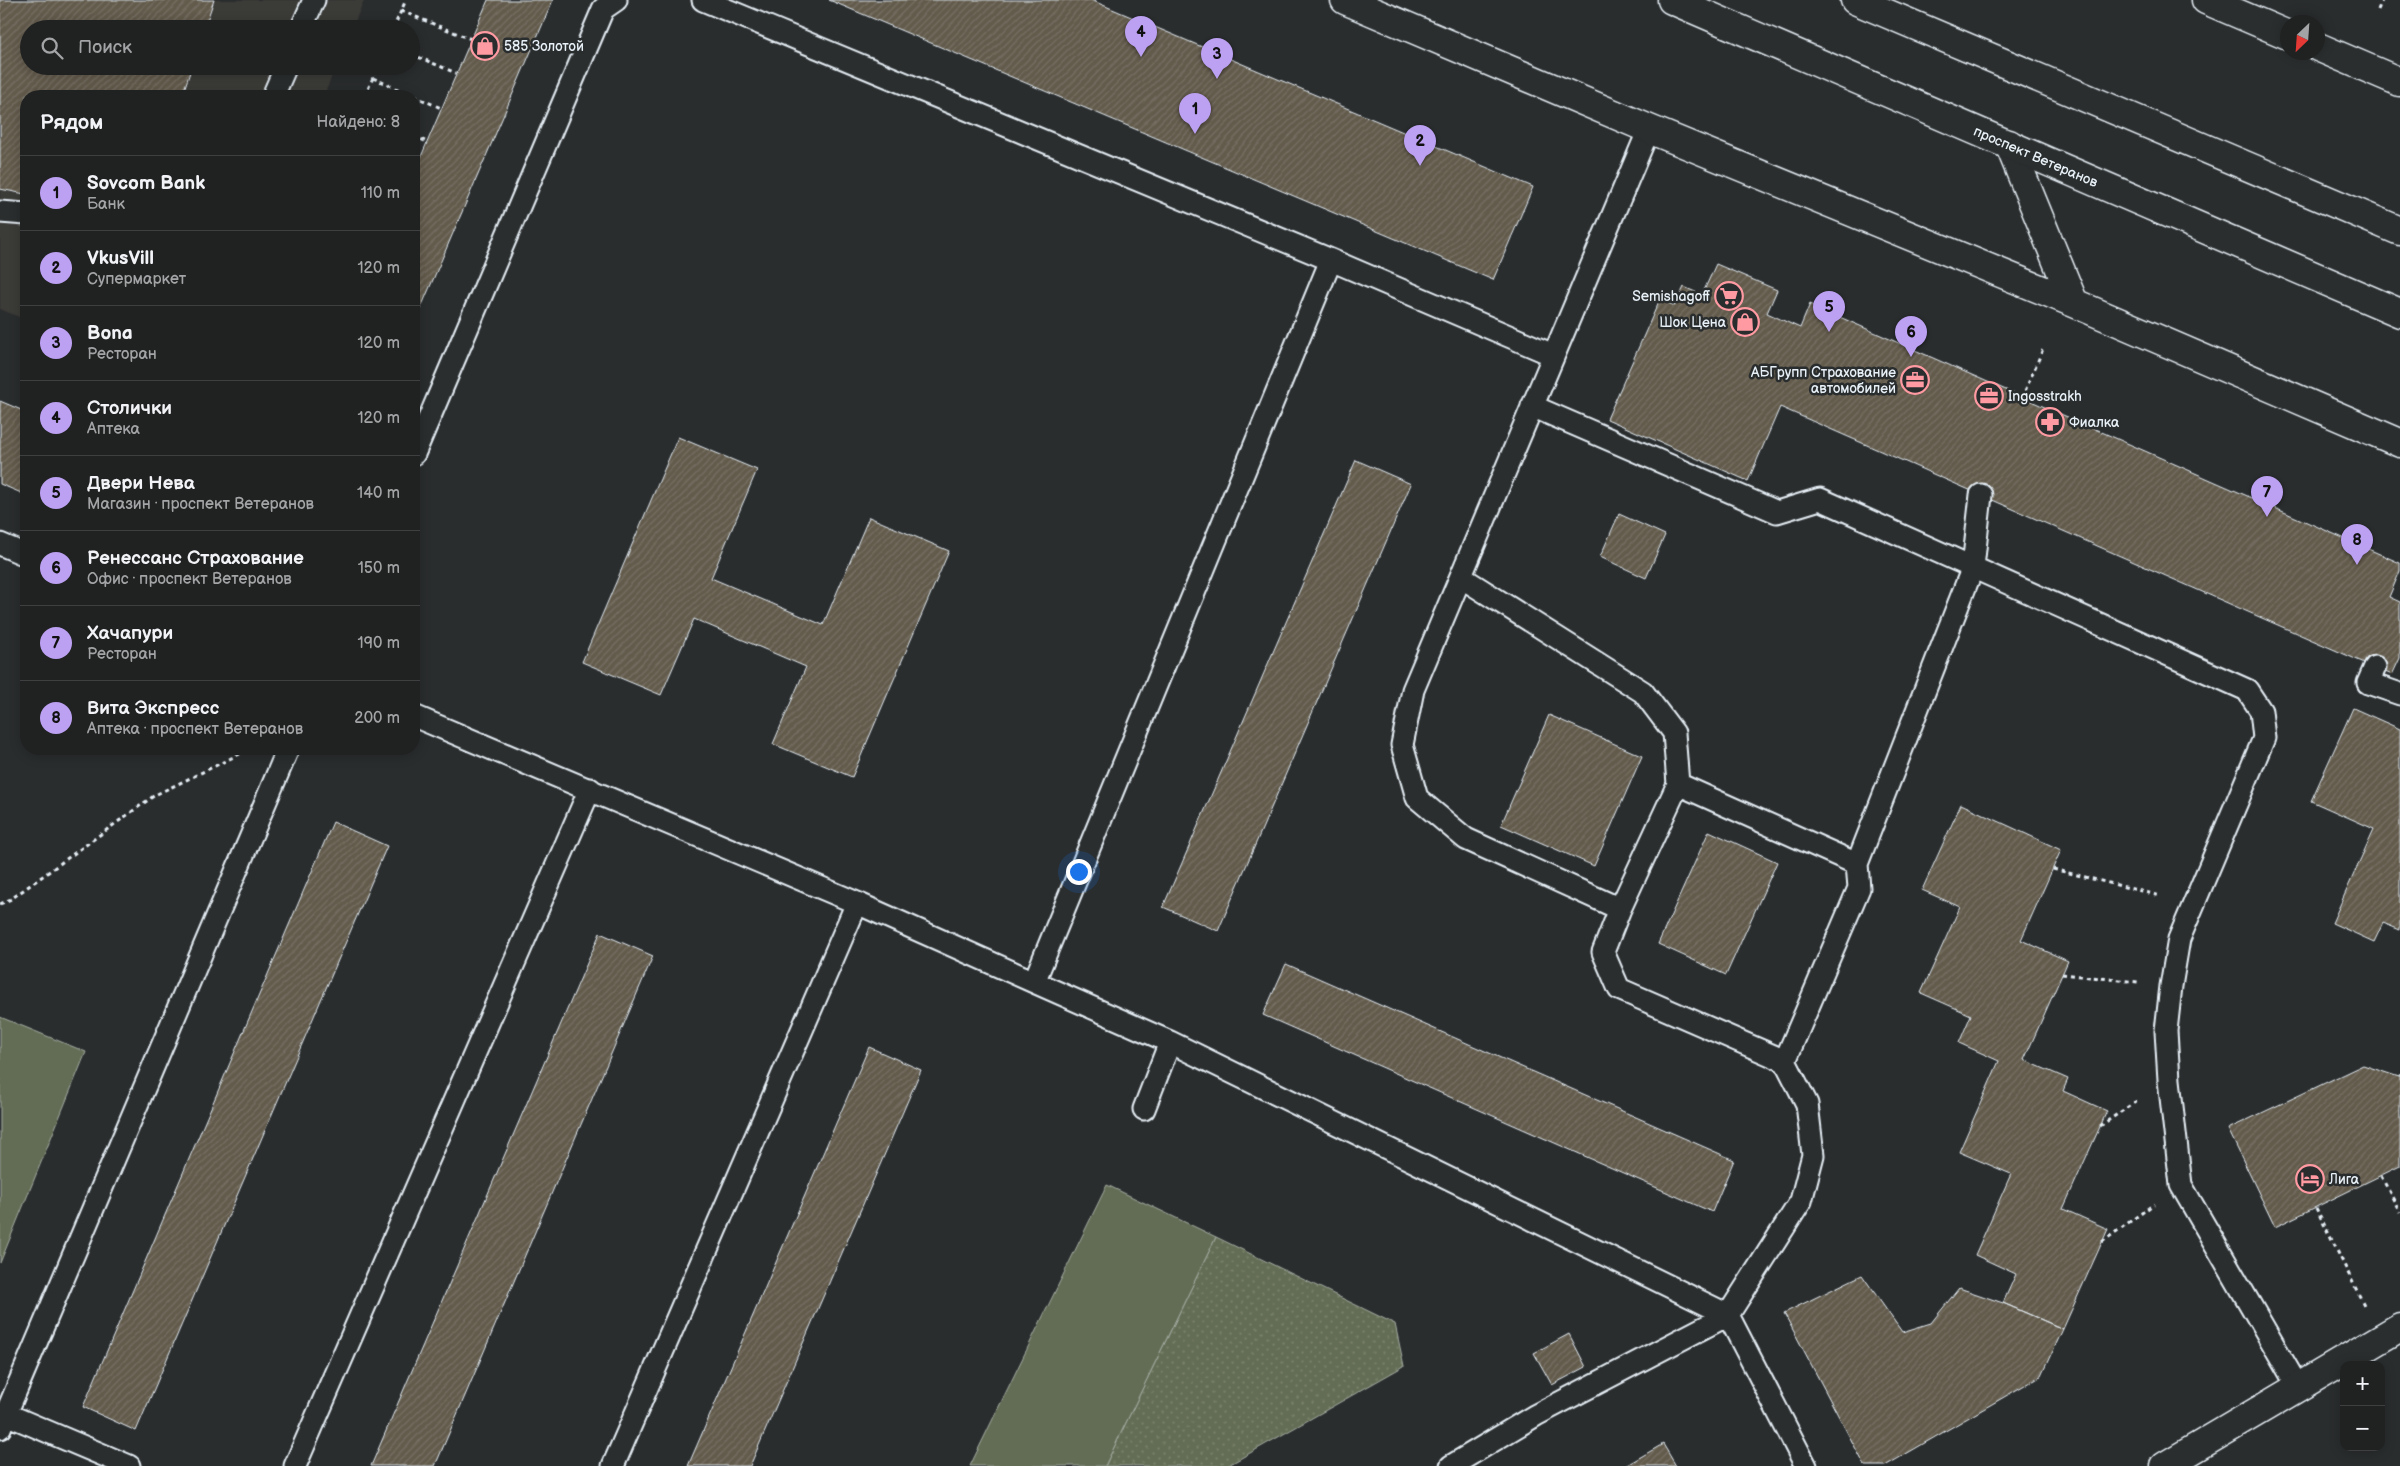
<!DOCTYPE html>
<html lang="ru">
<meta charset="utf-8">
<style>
body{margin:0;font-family:"Balsamiq Sans",sans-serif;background:#282a2a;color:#f1f3f6}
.controls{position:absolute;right:15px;bottom:15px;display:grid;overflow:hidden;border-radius:10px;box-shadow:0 2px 12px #0003}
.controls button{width:45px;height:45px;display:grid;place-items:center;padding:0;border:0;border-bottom:1px solid #3d3f40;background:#202222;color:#f1f3f6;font:25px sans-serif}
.compass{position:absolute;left:2280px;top:15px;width:45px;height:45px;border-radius:50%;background:#202222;box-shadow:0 2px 12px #0003;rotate:205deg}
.you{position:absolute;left:1078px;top:871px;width:18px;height:18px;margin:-12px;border:4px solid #fff;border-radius:50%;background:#1a73e8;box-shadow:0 0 0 8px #1a73e833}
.badge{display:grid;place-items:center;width:32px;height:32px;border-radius:50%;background:#bca0f2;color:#111;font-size:16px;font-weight:700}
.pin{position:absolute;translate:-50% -41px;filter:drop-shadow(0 1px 2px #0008)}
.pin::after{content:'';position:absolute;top:26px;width:18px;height:15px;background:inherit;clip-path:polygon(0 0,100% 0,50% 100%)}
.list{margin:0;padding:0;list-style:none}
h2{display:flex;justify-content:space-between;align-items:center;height:65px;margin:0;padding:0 20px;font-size:21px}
h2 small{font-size:16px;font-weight:400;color:#a2a4a5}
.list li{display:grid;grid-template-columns:32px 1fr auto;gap:15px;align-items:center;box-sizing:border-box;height:75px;padding:0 20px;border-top:1px solid #3d3f40}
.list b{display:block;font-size:19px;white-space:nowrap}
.list p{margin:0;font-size:16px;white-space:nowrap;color:#a2a4a5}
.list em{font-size:16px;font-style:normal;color:#a2a4a5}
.icon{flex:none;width:28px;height:28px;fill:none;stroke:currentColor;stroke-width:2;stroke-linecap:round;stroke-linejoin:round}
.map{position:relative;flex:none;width:2400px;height:1466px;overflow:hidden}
.search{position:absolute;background:#202222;box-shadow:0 2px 12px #0003;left:20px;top:20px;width:400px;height:55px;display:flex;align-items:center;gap:12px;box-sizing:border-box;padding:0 18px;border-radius:28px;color:#a2a4a5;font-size:19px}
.panel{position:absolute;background:#202222;box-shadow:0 2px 12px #0003;left:20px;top:90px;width:400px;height:665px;border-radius:20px}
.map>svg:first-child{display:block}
.built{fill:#3b3a37}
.park{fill:url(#park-dots);stroke:#a6afa6}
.garden{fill:#646d54;stroke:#a6afa6}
.building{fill:url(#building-hatch);stroke:#e8f1f8}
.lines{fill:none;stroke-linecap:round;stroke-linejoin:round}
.service-casing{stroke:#e8f1f8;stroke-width:25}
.minor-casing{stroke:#e8f1f8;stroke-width:31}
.secondary-casing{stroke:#e8f1f8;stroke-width:31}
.path{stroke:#e8f1f8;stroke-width:3;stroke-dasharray:4 4;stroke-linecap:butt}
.service{stroke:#2a2d2e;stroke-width:21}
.minor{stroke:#2a2d2e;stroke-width:28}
.secondary{stroke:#2a2d2e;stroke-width:28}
.labels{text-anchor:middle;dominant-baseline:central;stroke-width:5;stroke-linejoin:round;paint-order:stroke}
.poi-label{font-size:14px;fill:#e8f1f8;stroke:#2a2d2e;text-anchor:start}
.street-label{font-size:14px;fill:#e8f1f8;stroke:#2a2d2e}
</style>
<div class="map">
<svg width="2400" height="1466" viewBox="0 0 2400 1466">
<defs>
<pattern id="park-dots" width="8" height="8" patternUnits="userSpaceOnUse" patternTransform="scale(1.25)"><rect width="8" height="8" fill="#646d54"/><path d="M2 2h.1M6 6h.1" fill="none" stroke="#7a826d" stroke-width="1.8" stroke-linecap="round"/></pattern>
<pattern id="building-hatch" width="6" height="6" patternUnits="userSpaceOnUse" patternTransform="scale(1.25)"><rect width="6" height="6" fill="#625a4b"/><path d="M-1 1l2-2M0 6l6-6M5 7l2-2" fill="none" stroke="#787266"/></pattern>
</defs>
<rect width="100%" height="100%" fill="#2a2d2e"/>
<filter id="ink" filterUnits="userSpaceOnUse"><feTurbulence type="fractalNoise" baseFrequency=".02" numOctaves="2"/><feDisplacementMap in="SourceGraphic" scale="10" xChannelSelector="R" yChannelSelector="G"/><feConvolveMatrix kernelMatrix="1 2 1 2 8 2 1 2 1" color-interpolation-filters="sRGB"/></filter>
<g filter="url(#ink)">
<path class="built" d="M0,0H364L352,29H29V66H336L324,96H26V320L0,309Z"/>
<path class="park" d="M1216,1237L1395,1324L1404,1366L1227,1466H1105Z"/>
<path class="garden" d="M0,1017L86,1052L0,1263Z
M1107,1185L1216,1237L1105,1466H970Z"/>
<path class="building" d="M0,0H214L204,29H29V66H192L182,96H26L25,194L0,189Z
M488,0H553L414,324V173Z
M829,0H1091L1533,187L1493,280Z
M1716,264L1777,290L1767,313L1800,328L1810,304L2400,563V571L2389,597L2400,602V658L2392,675L1780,407L1748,481L1607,419L1660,299L1675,306L1684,287L1702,295Z
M0,401L26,412V495L0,484Z
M678,437L757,470L711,578L823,625L869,517L949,551L852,777L773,744L806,667L694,619L661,695L582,662Z
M1356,460L1411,484L1218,931L1163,907Z
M1619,514L1665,535L1646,578L1600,557Z
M2353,708L2400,729V930L2383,923L2374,942L2332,923L2374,829L2311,801Z
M1549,715L1642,756L1594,866L1501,825Z
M1961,804L2061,850L2021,940L2068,961L2024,1060L2068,1079L2063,1091L2107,1111L2063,1209L2108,1229L2063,1329L2003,1303L2016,1274L1975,1255L2011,1174L1959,1152L1999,1061L1959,1043L1971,1015L1921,993L1960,907L1922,890Z
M333,822L387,846L136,1431L83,1407Z
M1709,831L1777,862L1726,975L1658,944Z
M600,933L653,956L435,1466H371Z
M1286,964L1734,1160L1712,1212L1263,1015Z
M869,1047L921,1070L750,1466H688Z
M2363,1065L2399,1077L2400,1074V1166L2275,1227L2228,1129Z
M1862,1275L1902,1332L1931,1323L1959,1288L2003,1303L2063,1329L2042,1375L1885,1466H1865L1784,1313Z
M1569,1334L1586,1367L1552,1385L1534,1353Z
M1663,1444L1676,1466H1625Z"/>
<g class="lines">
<defs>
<path id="service" d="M703,0L1331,260L1553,355
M301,29L314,0
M273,96L286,66
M0,212L26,214
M1532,406L1777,512L1820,499L2247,690L2261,711L2264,738L2179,939L2171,986L2166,1031L2169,1080L2181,1185L2298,1387
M414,454L603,9L616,0
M0,544L26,555
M1461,577L1643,692L1674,733L1678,784
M2375,667L2368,683L2400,694
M414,716L857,903L613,1466
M1857,864L1973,567L1981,495
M857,903L1034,982L1331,260
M1620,909L1678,784L1857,864L1859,888L1785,1061
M1034,982L1170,1042L1144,1109
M1170,1042L1728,1315L1806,1466
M6,1414L129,1466
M0,1428L288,749
M295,1466L590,789
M1451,1466L1536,1415L1728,1315L1801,1201L1813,1155L1807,1104L1785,1061L1619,989L1603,952L1620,909L1466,839L1417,798L1402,745L1413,690L1649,129"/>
<path id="minor" d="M1345,0L1649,129L2074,303L2400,443
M2206,0L2288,35
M2318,47L2400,82
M2009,144L2074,303
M2165,1466L2400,1327"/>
<g id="secondary">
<path id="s1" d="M1672,0L2400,313"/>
<path d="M1855,0L2400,231"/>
</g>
</defs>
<use href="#service" class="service-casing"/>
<use href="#minor" class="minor-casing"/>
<use href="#secondary" class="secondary-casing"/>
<path class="path" d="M2378,10L2382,0
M401,11L471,39
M393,29L406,0
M411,54L456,73
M373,78L413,96
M365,96L378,66
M414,96L441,108
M414,136L427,142
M2022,398L2043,349
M2053,869L2161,896
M0,904L11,899L155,795L250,749
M2062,974L2138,982
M2100,1126L2137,1101
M2381,1176L2400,1212
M2316,1208L2364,1305
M2102,1242L2154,1204"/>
<use href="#service" class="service"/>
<use href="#minor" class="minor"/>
<use href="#secondary" class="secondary"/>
</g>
</g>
<defs>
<symbol id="shop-ring" viewBox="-11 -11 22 22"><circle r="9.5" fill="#2a2d2e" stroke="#ff9aa2" stroke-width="1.5"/><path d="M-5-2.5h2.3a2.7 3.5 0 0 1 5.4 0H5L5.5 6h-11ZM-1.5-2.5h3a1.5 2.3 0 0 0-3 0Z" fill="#ff9aa2"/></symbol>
<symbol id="supermarket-ring" viewBox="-11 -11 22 22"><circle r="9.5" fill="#2a2d2e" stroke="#ff9aa2" stroke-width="1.5"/><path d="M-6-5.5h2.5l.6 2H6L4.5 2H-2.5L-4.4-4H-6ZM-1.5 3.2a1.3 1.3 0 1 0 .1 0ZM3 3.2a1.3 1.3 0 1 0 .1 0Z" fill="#ff9aa2"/></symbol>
<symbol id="office-ring" viewBox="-11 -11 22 22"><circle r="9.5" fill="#2a2d2e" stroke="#ff9aa2" stroke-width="1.5"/><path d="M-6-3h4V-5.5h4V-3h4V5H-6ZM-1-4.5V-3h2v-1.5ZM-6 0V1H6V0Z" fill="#ff9aa2"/></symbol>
<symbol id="pharmacy-ring" viewBox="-11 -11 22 22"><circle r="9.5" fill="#2a2d2e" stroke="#ff9aa2" stroke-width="1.5"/><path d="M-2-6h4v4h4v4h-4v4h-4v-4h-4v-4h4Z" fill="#ff9aa2"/></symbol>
<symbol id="hotel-ring" viewBox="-11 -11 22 22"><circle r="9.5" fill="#2a2d2e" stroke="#ff9aa2" stroke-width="1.5"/><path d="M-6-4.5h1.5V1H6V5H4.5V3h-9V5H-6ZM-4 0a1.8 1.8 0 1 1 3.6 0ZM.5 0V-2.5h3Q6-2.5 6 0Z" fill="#ff9aa2"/></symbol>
</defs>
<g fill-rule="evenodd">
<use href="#shop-ring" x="469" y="30" width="32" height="32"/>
<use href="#supermarket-ring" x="1713" y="280" width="32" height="32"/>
<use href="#shop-ring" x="1729" y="306" width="32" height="32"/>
<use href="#office-ring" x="1899" y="364" width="32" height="32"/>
<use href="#office-ring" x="1973" y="380" width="32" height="32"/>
<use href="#pharmacy-ring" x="2034" y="406" width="32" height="32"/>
<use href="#hotel-ring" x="2294" y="1163" width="32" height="32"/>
</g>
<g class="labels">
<g class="poi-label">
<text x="504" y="46">585 Золотой</text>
<text x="1710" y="296" text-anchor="end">Semishagoff</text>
<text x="1726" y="322" text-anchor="end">Шок Цена</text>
<text x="1896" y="372" text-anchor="end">АБГрупп Страхование<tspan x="1896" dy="16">автомобилей</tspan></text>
<text x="2008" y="396">Ingosstrakh</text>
<text x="2069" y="422">Фиалка</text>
<text x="2329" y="1179">Лига</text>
</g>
<g class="street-label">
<text stroke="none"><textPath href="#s1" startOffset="396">проспект Ветеранов</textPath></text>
</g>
</g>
</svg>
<div class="controls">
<button>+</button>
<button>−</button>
</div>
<svg class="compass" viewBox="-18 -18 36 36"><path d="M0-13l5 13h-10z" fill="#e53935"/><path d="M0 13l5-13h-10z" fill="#a2a4a5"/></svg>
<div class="you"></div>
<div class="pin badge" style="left:1195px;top:134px">1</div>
<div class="pin badge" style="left:1420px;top:166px">2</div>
<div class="pin badge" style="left:1217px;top:79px">3</div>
<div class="pin badge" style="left:1141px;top:57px">4</div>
<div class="pin badge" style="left:1829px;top:332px">5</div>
<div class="pin badge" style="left:1911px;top:357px">6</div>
<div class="pin badge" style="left:2267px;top:517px">7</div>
<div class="pin badge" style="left:2357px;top:565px">8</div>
<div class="search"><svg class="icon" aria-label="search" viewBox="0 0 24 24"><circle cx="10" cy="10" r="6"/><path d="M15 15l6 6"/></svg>Поиск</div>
<section class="panel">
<h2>Рядом<small>Найдено: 8</small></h2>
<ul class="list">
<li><span class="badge">1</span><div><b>Sovcom Bank</b><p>Банк</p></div><em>110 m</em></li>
<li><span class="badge">2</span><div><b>VkusVill</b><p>Супермаркет</p></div><em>120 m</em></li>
<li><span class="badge">3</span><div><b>Bona</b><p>Ресторан</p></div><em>120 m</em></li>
<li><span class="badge">4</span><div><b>Столички</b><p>Аптека</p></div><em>120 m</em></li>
<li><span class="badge">5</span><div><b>Двери Нева</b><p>Магазин · проспект Ветеранов</p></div><em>140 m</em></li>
<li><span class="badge">6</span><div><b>Ренессанс Страхование</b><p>Офис · проспект Ветеранов</p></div><em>150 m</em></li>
<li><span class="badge">7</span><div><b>Хачапури</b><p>Ресторан</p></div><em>190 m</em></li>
<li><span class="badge">8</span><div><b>Вита Экспресс</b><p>Аптека · проспект Ветеранов</p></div><em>200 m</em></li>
</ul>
</section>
</div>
